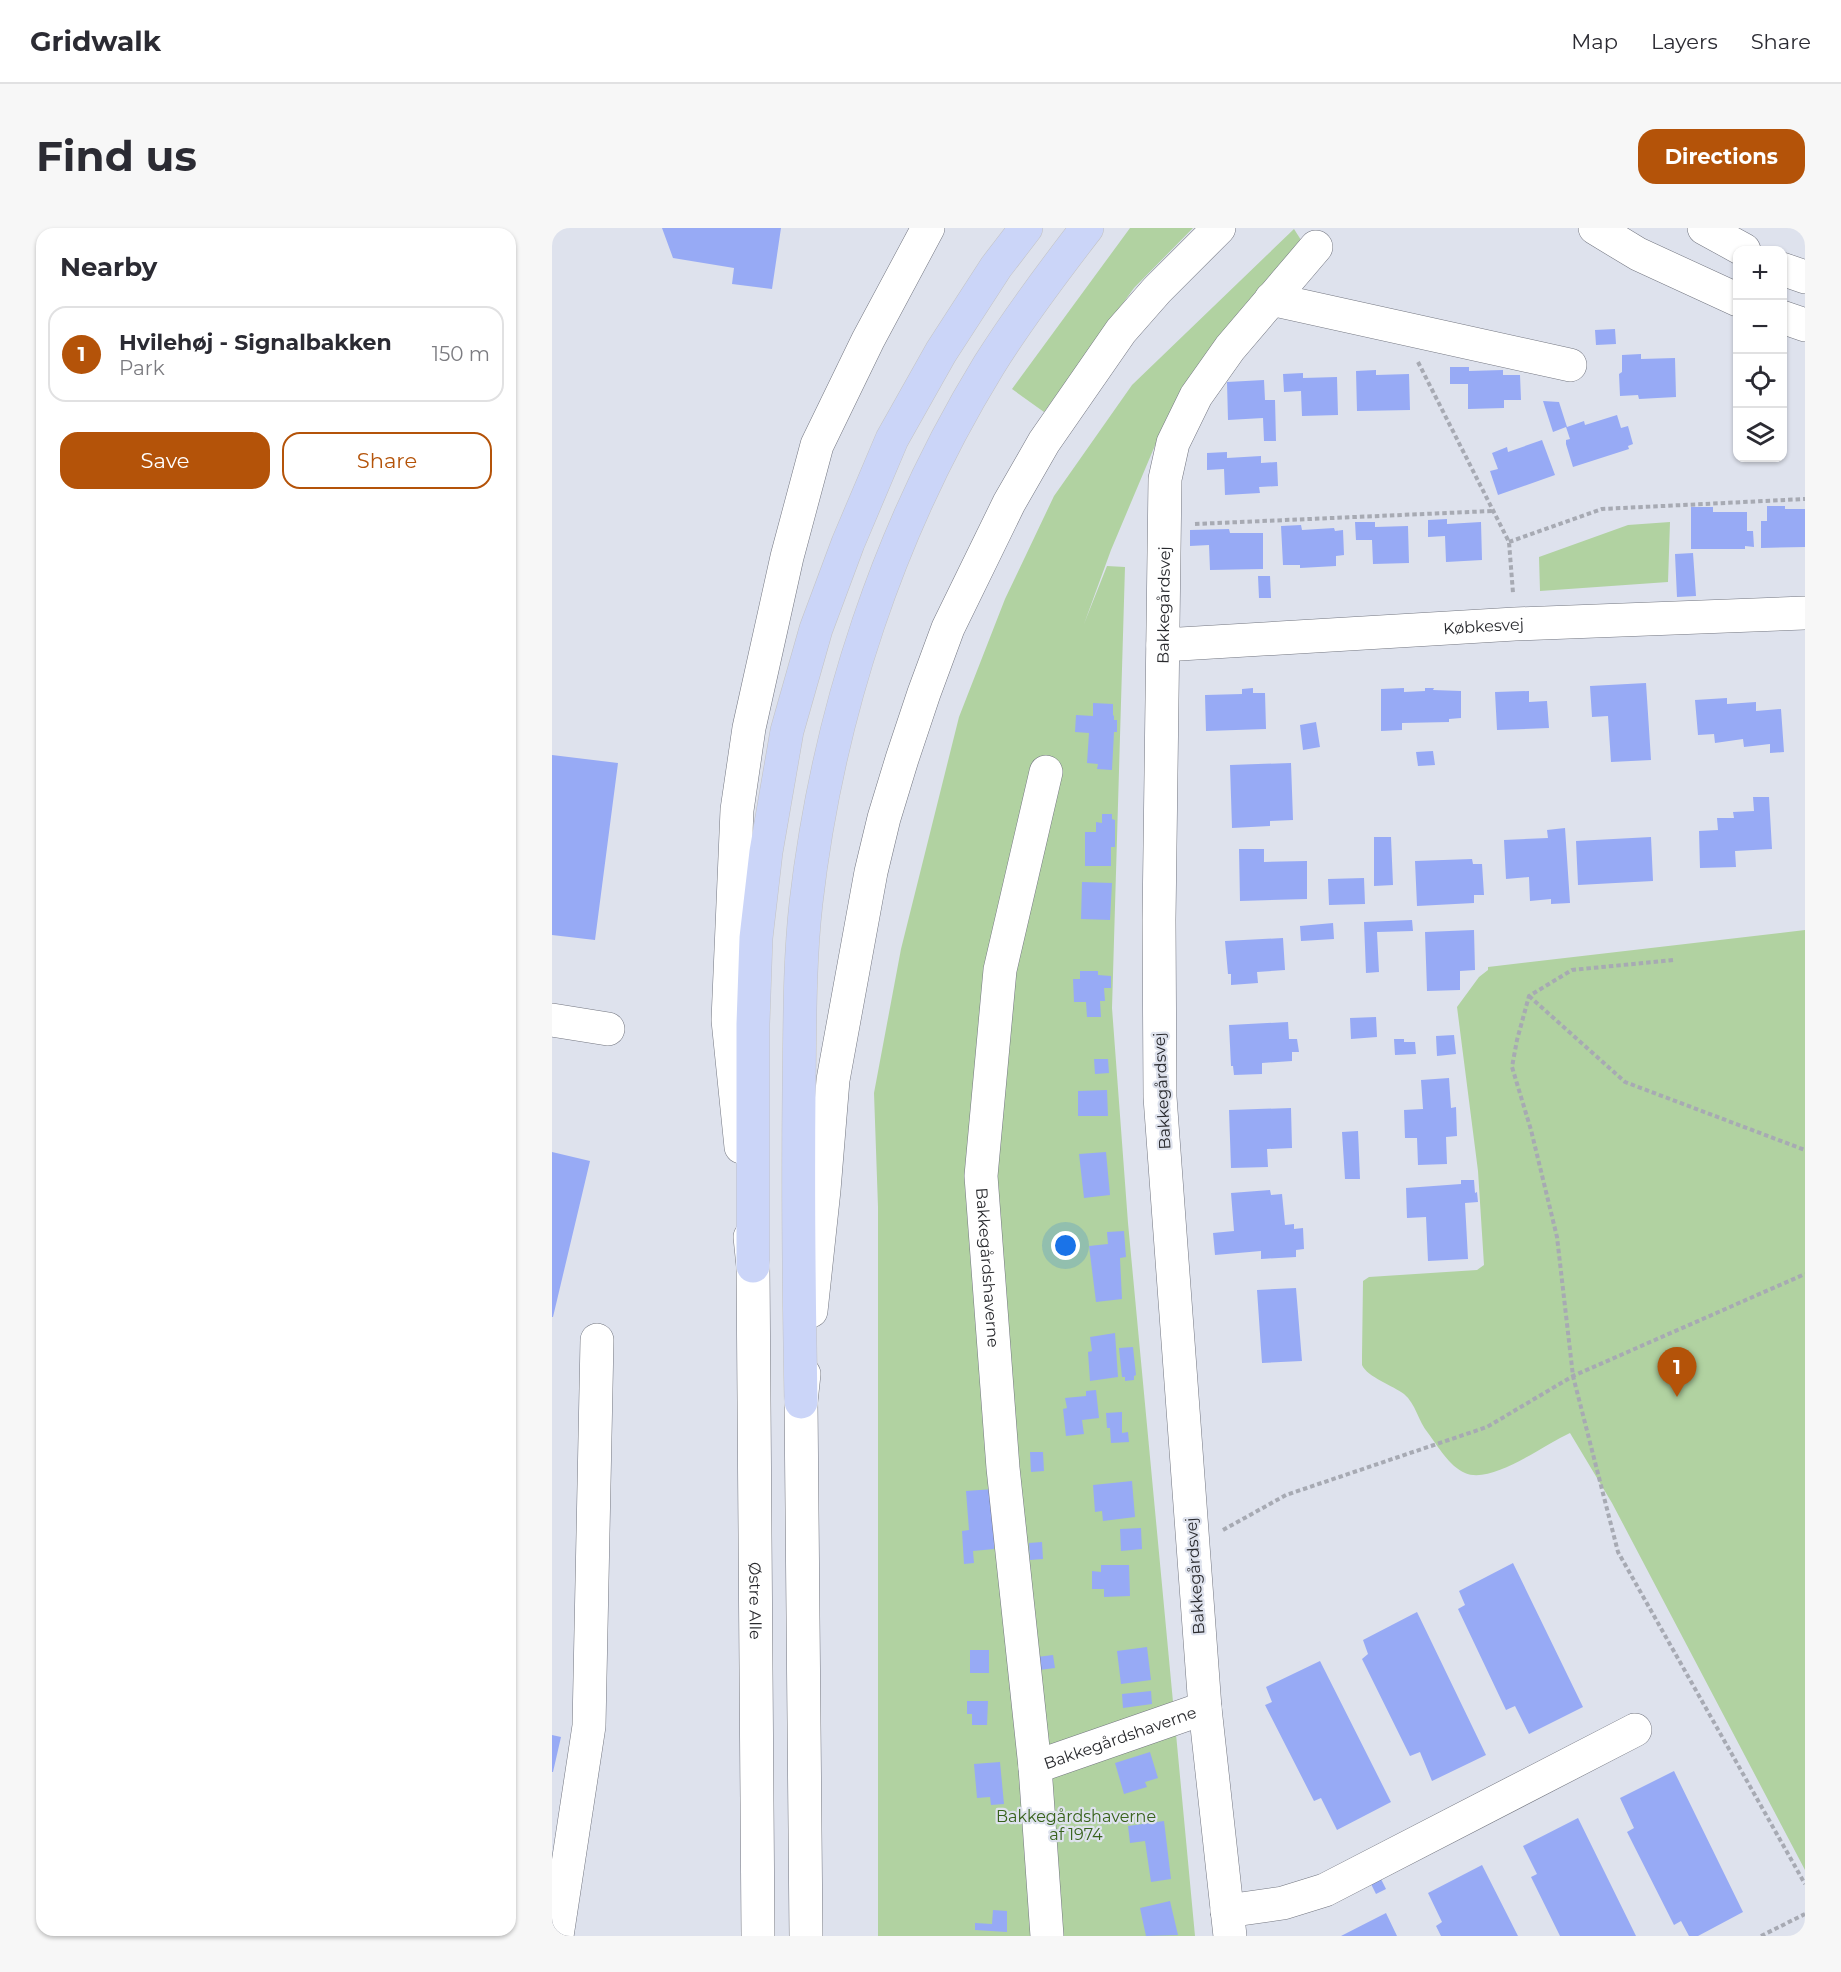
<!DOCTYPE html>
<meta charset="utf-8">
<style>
body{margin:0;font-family:Montserrat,sans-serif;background:#f7f7f7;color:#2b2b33}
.controls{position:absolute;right:18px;top:18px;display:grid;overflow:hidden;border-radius:12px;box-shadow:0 2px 4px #0004}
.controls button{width:54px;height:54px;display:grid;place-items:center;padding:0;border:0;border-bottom:2px solid #e1e1e2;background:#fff;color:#2b2b33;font:30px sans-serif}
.you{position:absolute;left:514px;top:1018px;width:21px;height:21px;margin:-15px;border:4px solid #fff;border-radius:50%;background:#1a73e8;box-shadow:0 0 0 9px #1a73e833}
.badge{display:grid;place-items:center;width:39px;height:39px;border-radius:50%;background:#b45309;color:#fff;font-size:20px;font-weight:700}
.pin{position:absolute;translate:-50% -50px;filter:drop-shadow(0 2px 3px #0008)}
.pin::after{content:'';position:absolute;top:32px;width:21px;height:18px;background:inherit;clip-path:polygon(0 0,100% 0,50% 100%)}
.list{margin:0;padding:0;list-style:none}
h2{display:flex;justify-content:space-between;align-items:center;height:78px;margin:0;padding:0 24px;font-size:26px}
h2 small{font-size:20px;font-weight:400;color:#7c7c81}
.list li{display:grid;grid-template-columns:39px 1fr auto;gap:18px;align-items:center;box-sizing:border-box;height:96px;margin:0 12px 12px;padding:0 12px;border:2px solid #e1e1e2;border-radius:18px}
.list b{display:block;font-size:22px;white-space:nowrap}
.list p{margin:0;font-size:20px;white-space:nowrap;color:#7c7c81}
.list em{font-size:20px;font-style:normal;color:#7c7c81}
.actions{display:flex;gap:12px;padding:18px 24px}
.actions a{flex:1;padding:14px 0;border:2px solid #b45309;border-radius:18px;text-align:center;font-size:21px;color:#b45309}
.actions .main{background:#b45309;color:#fff}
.icon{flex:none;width:33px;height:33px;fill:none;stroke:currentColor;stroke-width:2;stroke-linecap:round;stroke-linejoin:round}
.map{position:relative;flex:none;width:1253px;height:1708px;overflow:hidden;border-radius:18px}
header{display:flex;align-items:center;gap:36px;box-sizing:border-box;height:84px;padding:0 30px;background:#fff;border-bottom:2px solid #e1e1e2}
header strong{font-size:28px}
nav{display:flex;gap:33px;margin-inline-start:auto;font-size:21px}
.intro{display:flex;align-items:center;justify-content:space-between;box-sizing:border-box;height:144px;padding:0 36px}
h1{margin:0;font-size:42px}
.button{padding:15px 27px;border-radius:18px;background:#b45309;color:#fff;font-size:21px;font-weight:700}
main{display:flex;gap:36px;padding:0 36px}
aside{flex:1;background:#fff;border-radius:18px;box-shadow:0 2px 4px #0004}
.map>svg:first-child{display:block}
.green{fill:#b1d2a1}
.building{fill:#97aaf5}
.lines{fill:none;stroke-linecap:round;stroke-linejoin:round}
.minor-casing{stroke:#737680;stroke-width:34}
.highway-casing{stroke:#c3c3c4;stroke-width:34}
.path{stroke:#a7aab3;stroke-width:4;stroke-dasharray:4.5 3;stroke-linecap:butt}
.minor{stroke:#fff;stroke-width:33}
.highway{stroke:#cbd5f8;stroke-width:33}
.labels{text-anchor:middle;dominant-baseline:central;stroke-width:4.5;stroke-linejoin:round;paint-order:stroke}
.street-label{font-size:16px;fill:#292a2e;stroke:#dee2ed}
.park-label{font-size:16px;fill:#37621b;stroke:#dee2ed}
</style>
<header>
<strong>Gridwalk</strong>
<nav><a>Map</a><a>Layers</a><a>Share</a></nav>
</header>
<div class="intro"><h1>Find us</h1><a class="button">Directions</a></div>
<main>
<aside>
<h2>Nearby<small></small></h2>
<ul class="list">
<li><span class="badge">1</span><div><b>Hvilehøj - Signalbakken</b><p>Park</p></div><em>150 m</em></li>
</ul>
<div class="actions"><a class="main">Save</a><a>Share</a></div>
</aside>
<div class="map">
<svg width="1253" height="1708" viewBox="0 0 1253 1708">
<rect width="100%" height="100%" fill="#dee2ed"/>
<path class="green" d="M578,0H641L582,60L492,184L460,161Z
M742,1L749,12L615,189L559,322L532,396L555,338L573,339L560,780L576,995L643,1708H326V979L322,865L349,721L407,489L453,371L502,268L580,157Z
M1118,294L1116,354L988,363L987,329L1076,297Z
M1253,702V1642L1060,1275L1018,1205C993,1216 940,1257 913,1245C897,1238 886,1218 876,1205C866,1193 864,1176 852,1166C842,1158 815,1149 810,1137C810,1136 810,1130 810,1128L811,1053L817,1049L925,1042L932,1037L926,943L905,779L927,749L936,742V739Z"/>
<path class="building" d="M110,0H229L220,61L180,56L182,40L121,30Z
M1063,101L1064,116L1044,117L1043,102Z
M1089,126V131L1123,130L1124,169L1087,171L1086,167L1068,168L1067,146L1070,144V127Z
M898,139H917V143L951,142V147H968L969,172H952V180L916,181V156H898Z
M824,142V147L857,146L858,182L805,183L804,143Z
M751,145V150L785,149L786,187L750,188L749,163L732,164L731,146Z
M712,152L713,172H723L724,213H712L711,190L676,192L675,154Z
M991,173L1007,174L1015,199L1032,193L1033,197L1065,187L1069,200L1076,198L1081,216L1076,218L1077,221L1021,239L1014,216V212L1018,211L1014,199L1001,204Z
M990,212L1003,247L946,267L938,243L946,241L940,225L955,219L956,224Z
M675,224V230L709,228V235L725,234L726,258L707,259L708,265L673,267L672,241L655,242V225Z
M1215,278H1233V281H1253V319L1209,320V293H1215Z
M1139,279H1161V284H1195V303H1201L1202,319L1193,318V321H1139Z
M895,291V296L929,294L930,332L894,334L893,308L876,309V292Z
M803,294H823V299L856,298L857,335L821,336L820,312H804Z
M749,297L750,302L782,300L783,303L791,302L792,327L784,328V338L748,340V337H731L729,298Z
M677,301L678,305H711V341L658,342L657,317L638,318V302Z
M1141,325L1144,368L1125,369L1123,326Z
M706,348H718L719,370H707Z
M1094,455L1099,532L1059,534L1056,488L1040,489L1038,458Z
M701,460V465H713L714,501L654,503L653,467L690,466V461Z
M852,460V464L873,463V460H882L881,462L909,463V490L897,491V494L850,495V502L829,503V461Z
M977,463V474L995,473L997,500L945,502L943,464Z
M1175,470V476L1204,474V483L1229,481L1232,524L1218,525V516L1192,519L1191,511L1163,515L1162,506L1146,507L1143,472Z
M541,475L561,476V488L562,487V492H565V504H562L560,542L545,541L546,536L535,535L537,505L523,504L524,487L541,488Z
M764,494L768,519L751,522L748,497Z
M881,523L883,537L866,538L864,524Z
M0,527L66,535L43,712L0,707Z
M739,535L741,592L718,593V598L680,600L678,537Z
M1201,569H1217L1220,621L1183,623L1184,639L1148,640L1147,603L1166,602L1165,590H1182L1181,584L1202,583Z
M550,586H560V591L563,592V619H559V638H533V604H544V594L550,595Z
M1013,600L1018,675L999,676V671L978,673L977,649L954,651L952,612L996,610L995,602Z
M822,609H839L841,657L822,658Z
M1099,609L1101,653L1026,657L1024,613Z
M687,621H712V634L755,633V671L688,673Z
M920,631L921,636H930L932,667H922V675L865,678L863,633Z
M812,650L813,676L777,677L776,651Z
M530,654L560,655L558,692L529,691Z
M860,692L861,703L825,704L827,744L814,745L812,694Z
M781,695L782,711L749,713L748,698Z
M922,702L923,742L908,743V762L875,763L873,704Z
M731,710L733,742L705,744L706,755L679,757V746H676L673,713Z
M528,743H546V747L559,748V760H552L553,773H548L549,789H535L534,774H522L521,751H528Z
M824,789L825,809L799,811L798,790Z
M736,794L737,811H745L747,824H740V833L710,835V846L682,847L681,838H679L677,797Z
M902,807L904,826L885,828L884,808Z
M842,811H852V814H863L864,826L843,827Z
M542,831H556L557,845L543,846Z
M897,850L899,880L904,879L905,908L894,909L895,936L866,937L865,910H853L852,882L871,881L869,852Z
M555,862L556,888H526V863Z
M739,880L740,920L715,921L716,939L679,940L677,882Z
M806,903L808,951H793L790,904Z
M0,924L38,933L1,1089H0Z
M554,924L558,967L532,970L527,926Z
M909,952H922L923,965L925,964L926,974L913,975L916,1031L876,1033L874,989L855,990L854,960L909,956Z
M718,962L719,967L730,966L733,997L742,996V1001L751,1000L752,1021L744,1022V1029L709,1031V1023L663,1027L661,1005L682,1003L679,965Z
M572,1003L574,1029L568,1030L570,1071L544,1074L537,1018L556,1016L555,1004Z
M744,1060L750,1133L710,1135L705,1062Z
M563,1105L566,1149L538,1153L536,1124L540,1123L538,1109Z
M581,1119L584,1147L582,1148V1152L573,1153V1149H570L567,1120Z
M544,1162L547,1190L530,1192L532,1206L514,1208L511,1181L515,1180L513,1170L534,1168V1163Z
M570,1184V1205L576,1204L577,1214L559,1215L558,1200H555L554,1185Z
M478,1224H491L492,1243L479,1244Z
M580,1253L583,1289L551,1293L550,1283L543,1284L541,1257Z
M441,1261L446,1317L442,1318V1321L421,1323L422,1335L412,1336L410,1303L417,1302L414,1263Z
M589,1300L590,1321L569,1323L568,1301Z
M490,1314L491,1331L478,1332L477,1315Z
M961,1335L1031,1479L977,1506L963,1478L954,1482L906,1381L913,1377L907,1363Z
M549,1337H577L578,1368L552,1369V1361H540V1343L549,1344Z
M865,1384L934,1527L880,1553L868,1524L858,1528L810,1431L816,1426L811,1412Z
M595,1419L599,1452L569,1456L565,1423Z
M418,1422H437V1445H418Z
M501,1427L503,1440L487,1442L485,1429Z
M768,1433L839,1574L785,1602L769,1570L762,1573L713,1477L720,1474L714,1459Z
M599,1463L600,1476L571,1480L570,1466Z
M415,1473H436L435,1497H420V1486H415Z
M0,1507L9,1509L1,1544H0Z
M598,1524L606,1550L593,1554L595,1559L572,1566L563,1535Z
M448,1534L452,1576L439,1577L438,1569L425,1570L422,1536Z
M1122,1543L1191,1684L1146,1708H1137L1129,1693L1122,1697L1075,1604L1082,1600L1068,1570Z
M1026,1590L1084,1708H1008L979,1649L985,1646L971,1618Z
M612,1593L619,1651L599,1654L593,1613L578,1615L576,1598Z
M930,1637L966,1708H889L884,1698L890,1694L876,1665Z
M826,1645L834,1661L824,1666L816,1650Z
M618,1673L626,1707L594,1708L588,1680Z
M441,1682L455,1683V1704L423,1702V1695L440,1696Z
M834,1685L845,1708H789Z"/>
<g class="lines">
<defs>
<g id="minor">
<path d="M1043,0L1086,26L1186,72"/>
<path d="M1152,0L1192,22"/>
<path d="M1230,41L1253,49"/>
<path d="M719,71L1018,137"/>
<path d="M1230,89L1253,97"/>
<path id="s1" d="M611,417L963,396L1253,385"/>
<path id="s2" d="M494,544L448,742L429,948L451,1240L483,1539L495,1708"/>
<path d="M0,792L56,801"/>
<path d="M189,919L176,792L185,582L197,500L235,329L265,217L316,112L376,0"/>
<path id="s3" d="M198,1009L201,1038L206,1708"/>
<path d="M259,1083L272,962L281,852L319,644L332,590L350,531L372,465L396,400L457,275L492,214L569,103L605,62L667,0"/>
<path d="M252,1146L249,1174L254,1708"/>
<path id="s4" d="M483,1539L653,1480"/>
<path d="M675,1683L731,1675L773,1662L1083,1502"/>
<path d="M5,1708L37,1498L45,1112"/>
<path id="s5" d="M678,1708L653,1480L608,869L607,692L613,251L621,215L644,168L678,120L764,19"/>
</g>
<path id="highway" d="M201,1038V796L204,710L214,624L235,503L264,401L296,315L340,211L389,124L444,39L474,0
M249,1174C247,1070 246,966 247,862C248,800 247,737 254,675C276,485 337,300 437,137C467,89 501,44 535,0"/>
</defs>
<use href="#minor" class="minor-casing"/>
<use href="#highway" class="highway-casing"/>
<path class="path" d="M866,134L957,314L961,365
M643,296L940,283
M957,314L1050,281L1253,271
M1121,732L1020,742L977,768L965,812L960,839L979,902L1005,1009L1021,1148L1066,1324L1253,1656
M977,768L1073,854L1253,922
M671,1302L734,1267L935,1199L1021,1148L1253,1046
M1209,1708L1253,1686"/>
<use href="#minor" class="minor"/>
<use href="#highway" class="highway"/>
</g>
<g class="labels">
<g class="street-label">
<text stroke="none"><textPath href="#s5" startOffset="1334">Bakkegårdsvej</textPath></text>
<text stroke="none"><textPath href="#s1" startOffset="321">Købkesvej</textPath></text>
<text transform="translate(610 863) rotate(-93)">Bakkegårdsvej</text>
<text stroke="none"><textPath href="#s2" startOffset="502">Bakkegårdshaverne</textPath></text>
<text transform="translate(643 1348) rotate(-94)">Bakkegårdsvej</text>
<text stroke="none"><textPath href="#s3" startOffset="364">Østre Alle</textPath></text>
<text stroke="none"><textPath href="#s4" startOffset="90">Bakkegårdshaverne</textPath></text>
</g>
<g class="park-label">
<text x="524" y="1588">Bakkegårdshaverne<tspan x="524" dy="18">af 1974</tspan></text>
</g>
</g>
</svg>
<div class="controls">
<button>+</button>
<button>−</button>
<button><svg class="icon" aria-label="locate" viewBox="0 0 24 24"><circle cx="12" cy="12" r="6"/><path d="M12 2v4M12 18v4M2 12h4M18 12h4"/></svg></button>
<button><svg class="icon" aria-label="layers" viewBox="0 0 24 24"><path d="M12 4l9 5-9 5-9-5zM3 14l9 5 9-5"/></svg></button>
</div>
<div class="you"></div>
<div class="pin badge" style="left:1125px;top:1169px">1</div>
</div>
</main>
